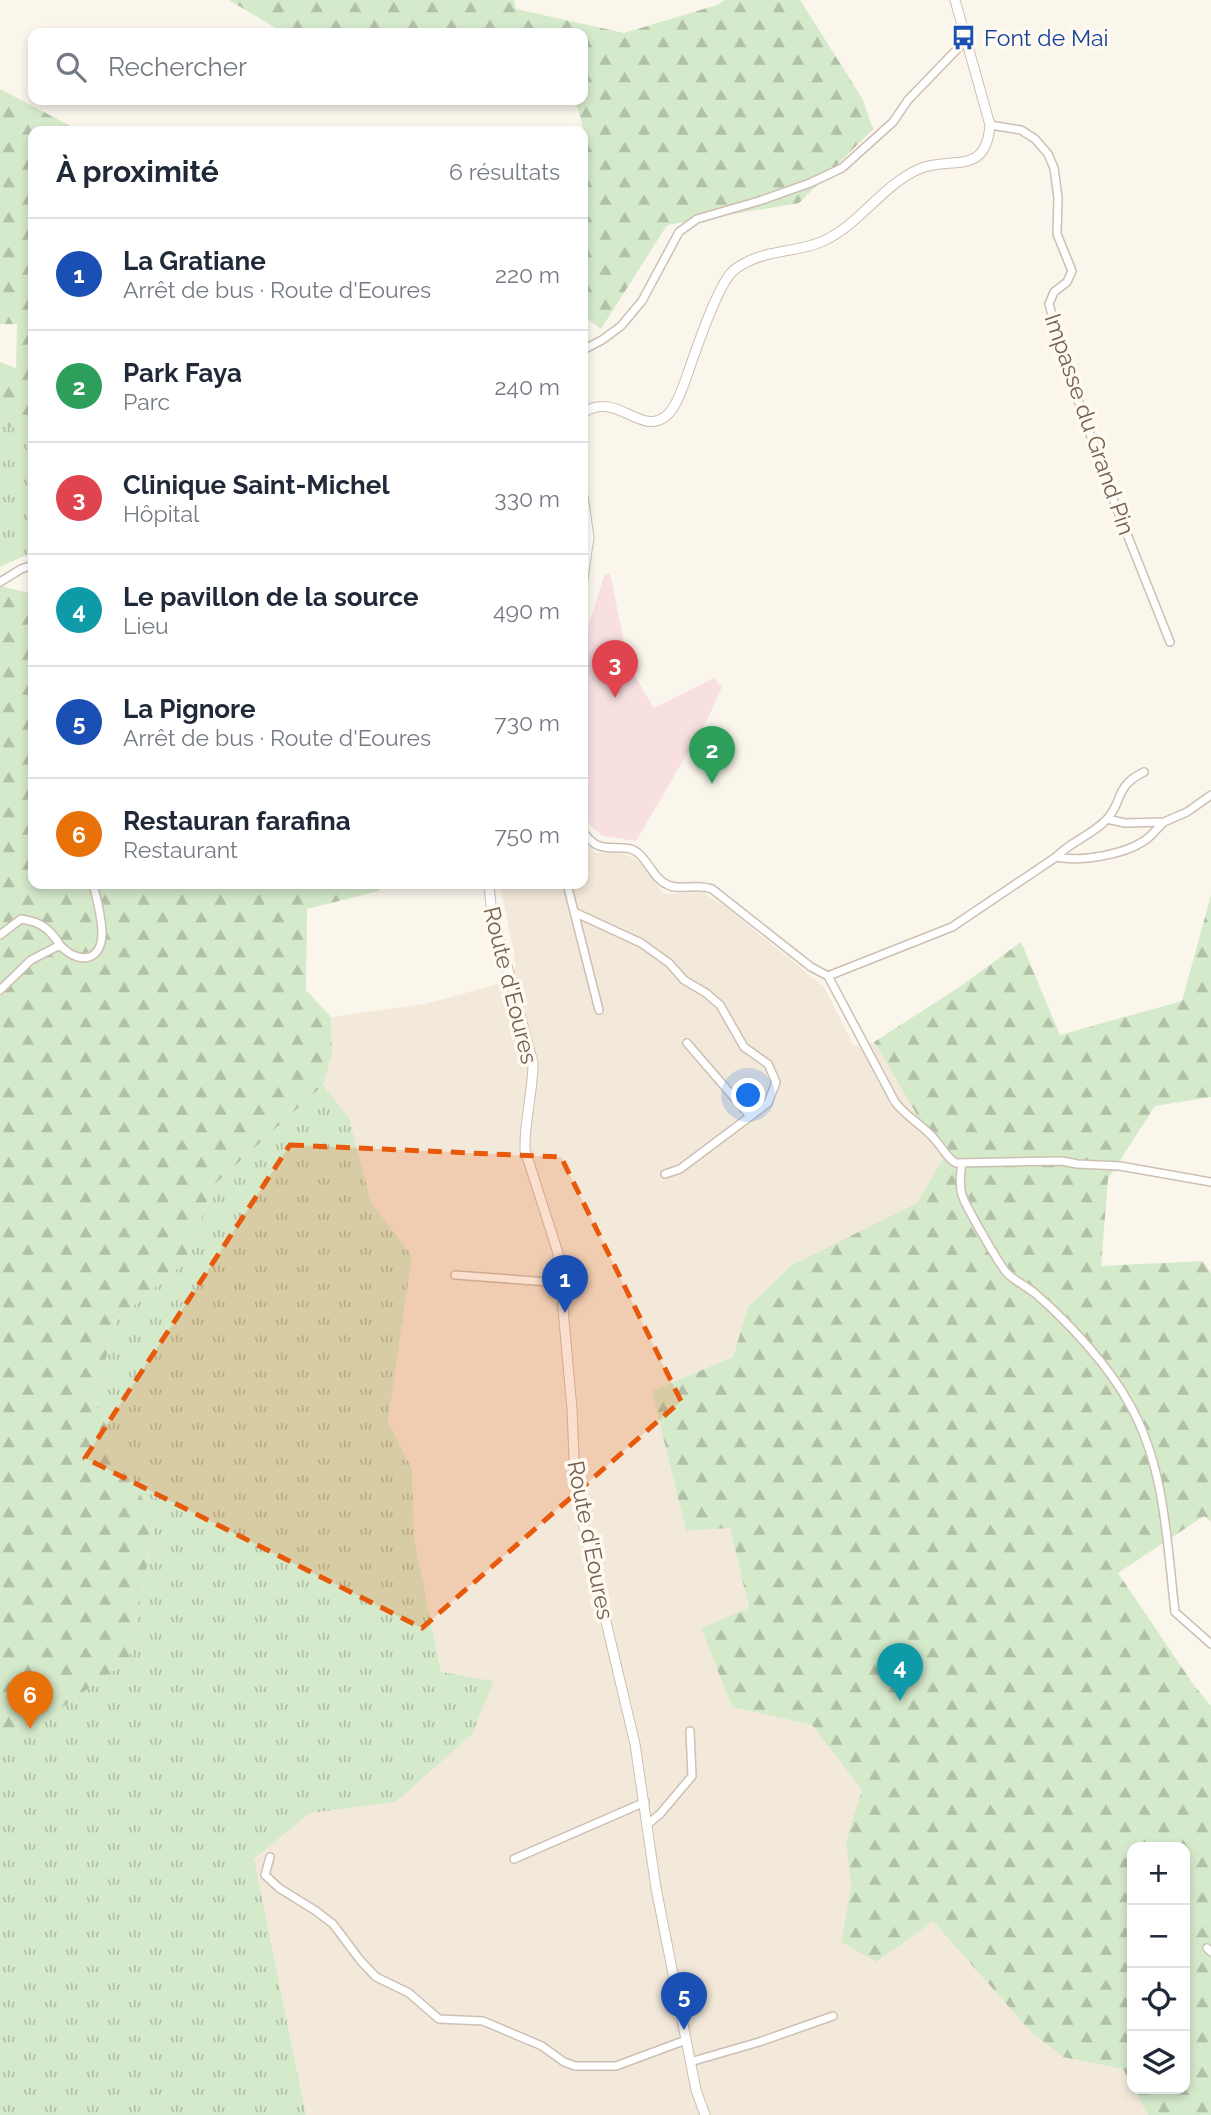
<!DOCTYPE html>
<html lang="fr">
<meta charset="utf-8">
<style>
body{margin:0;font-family:Raleway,sans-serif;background:#f6f6f7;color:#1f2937}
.controls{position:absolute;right:21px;bottom:21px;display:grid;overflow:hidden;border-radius:14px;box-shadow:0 4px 10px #0003}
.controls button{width:63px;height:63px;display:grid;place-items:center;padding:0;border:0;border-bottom:2px solid #e0e1e3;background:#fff;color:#1f2937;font:35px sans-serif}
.you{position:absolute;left:749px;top:1096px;width:24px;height:24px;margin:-18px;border:5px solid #fff;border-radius:50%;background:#1a73e8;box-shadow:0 0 0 10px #1a73e833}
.badge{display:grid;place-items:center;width:46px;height:46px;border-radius:50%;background:#735148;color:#fff;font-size:23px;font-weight:700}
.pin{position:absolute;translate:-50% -58px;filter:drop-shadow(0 2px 4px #0008)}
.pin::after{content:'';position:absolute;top:37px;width:24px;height:21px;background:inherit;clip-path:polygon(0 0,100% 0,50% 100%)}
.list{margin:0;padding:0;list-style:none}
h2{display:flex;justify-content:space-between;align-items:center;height:91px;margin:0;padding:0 28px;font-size:30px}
h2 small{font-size:23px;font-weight:400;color:#747a83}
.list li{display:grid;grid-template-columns:46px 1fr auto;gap:21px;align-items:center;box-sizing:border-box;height:112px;padding:0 28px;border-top:2px solid #e0e1e3}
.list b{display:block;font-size:26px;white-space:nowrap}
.list p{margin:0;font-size:23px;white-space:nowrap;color:#747a83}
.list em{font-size:23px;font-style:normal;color:#747a83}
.icon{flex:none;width:38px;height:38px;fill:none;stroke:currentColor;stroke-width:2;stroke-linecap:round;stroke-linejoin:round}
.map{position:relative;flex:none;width:1211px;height:2115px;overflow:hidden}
.search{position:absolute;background:#fff;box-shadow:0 4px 10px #0003;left:28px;top:28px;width:560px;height:77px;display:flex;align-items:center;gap:18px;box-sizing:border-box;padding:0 24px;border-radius:14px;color:#747a83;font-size:26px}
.panel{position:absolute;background:#fff;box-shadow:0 4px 10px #0003;left:28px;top:126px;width:560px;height:763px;border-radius:14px}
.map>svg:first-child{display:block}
.residential{fill:#f3e9db}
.medical{fill:#f8e0e1}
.grass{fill:url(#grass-tufts)}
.forest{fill:url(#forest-firs)}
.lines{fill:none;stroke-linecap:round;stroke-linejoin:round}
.minor-casing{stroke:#cdbfb2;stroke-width:10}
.tertiary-casing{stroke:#cdbfb2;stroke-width:11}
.minor{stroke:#fff;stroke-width:7}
.tertiary{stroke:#fff;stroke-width:9}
.marked{fill:#e8590c;fill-opacity:0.2;stroke:#e8590c;stroke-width:5;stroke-dasharray:14 9;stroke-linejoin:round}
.labels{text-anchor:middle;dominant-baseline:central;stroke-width:7;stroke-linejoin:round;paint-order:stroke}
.transit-label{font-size:23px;fill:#164399;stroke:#fefaf2;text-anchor:start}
.street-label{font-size:23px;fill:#756050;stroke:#fefaf2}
</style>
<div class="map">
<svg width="1211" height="2115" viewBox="0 0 1211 2115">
<defs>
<pattern id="grass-tufts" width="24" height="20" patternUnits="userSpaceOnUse" patternTransform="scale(1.75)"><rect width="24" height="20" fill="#d5e9cb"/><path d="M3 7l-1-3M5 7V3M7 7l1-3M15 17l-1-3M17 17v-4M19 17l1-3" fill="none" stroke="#b1c0a7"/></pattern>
<pattern id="forest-firs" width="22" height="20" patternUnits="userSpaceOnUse" patternTransform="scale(1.75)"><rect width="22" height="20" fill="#d5e9cb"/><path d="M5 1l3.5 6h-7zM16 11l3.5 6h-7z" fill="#b1c0a7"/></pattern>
</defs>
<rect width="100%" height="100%" fill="#fbf6ec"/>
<path class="residential" d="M583,840L595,853H621L638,860L664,894L702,892L725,906L824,987L854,1046L874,1042L943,1159L917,1203L792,1265L748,1307L733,1357L652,1391L686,1531L730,1528L749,1609L701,1628L732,1707L812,1725L862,1790L846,1841L851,1886L841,1942L878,1962L933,1920L1031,2032L1063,2057L1123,2069L1148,2115H306L254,1859L310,1813L397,1802L493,1681L441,1672L414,1538L412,1469L388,1422L412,1256L371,1202L349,1118L323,1085L332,1054L331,1017L425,1004L505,982L516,966L500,884H583Z"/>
<path class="medical" d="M610,573L625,648L621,652L623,656L654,708L714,678L722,687L707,720L636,841L603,836L583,819V643L604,576Z"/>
<path class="grass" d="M0,421L11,427L33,430V552L0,567Z
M323,1085L349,1118L371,1202L412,1256L388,1422L412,1469L414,1538L441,1672L494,1681L472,1734L396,1802L310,1813L254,1859L306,2115H0V1748L4,1747L129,1660L155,1525L94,1401L117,1319L184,1263L215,1184Z"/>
<path class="forest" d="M229,0H514L516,9L624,33L717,5L725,0H800L862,98L873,129L799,203L667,225L601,329L583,315V147L588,144L575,100H583V33H284Z
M0,89L80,131H33V430L11,427L0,421V362L16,368L17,324H0Z
M0,586L33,594V884H380L379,891L307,909L306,990L331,1017L332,1054L323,1085L215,1184L184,1263L117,1319L94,1401L155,1524L129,1660L4,1748H0Z
M1211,895V1097L1155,1106L1108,1179L1101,1266L1203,1261L1211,1274V1522L1204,1516L1118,1573L1193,1684L1211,1706V2115H1148L1134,2089H1185V1847H1132V2086L1123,2069L1063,2057L1031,2032L933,1921L877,1962L841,1942L851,1886L846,1841L862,1790L812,1725L732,1707L701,1628L749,1608L730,1528L686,1531L652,1391L733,1357L748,1307L792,1265L917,1203L943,1159L874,1042L961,986L1021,942L1060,1035L1182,1001Z"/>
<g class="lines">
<defs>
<path id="minor" d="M990,125L1021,130L1035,139L1048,154L1054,168L1058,198L1057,234L1072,271L1067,282L1054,292L1049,304L1068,372L1115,504L1170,642
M583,350L602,340L621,326L642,301L679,232L697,219L759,201L810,183L842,168L893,122L908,100L965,41
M0,582L21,569L33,565
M1164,822L1187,812L1211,795
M583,832C586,836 591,841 595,844C608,852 627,843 638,853C649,862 654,879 668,885C680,891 696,883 712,889L811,967L828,976L952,927L1056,857C1080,862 1123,855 1144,841C1151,837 1157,828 1164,822L1125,823L1107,819
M1056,857C1070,842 1092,835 1106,820C1124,802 1113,787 1144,772
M567,884L599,1010
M574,912L641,943L669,963L684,980L706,993L720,1005L744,1047L768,1064L776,1082L768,1103L680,1169L665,1174
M0,935L21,919C41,922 49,928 60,945
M828,976L895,1102C907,1118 925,1126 937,1142C944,1150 947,1158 956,1163L1062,1161L1077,1164L1120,1166L1211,1182
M0,990L31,960L60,945C77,964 101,963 102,934C102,918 97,899 93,884
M687,1043L750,1116
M962,1163C960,1174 959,1184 962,1195C965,1205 1000,1266 1007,1273C1016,1282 1028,1287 1037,1295C1070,1324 1109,1366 1130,1405C1165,1467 1167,1543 1175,1612L1211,1644
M455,1275L562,1283
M648,1824L660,1814L692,1776L690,1731
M270,1857L265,1875L279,1888L316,1911L333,1924L360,1960L376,1977L409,1993L439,2019L483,2021L542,2046L564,2062L575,2066H616L686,2040
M514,1859L645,1802
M1207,1948L1211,1952
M690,2062L759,2042L833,2016"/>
<path id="tertiary" d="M583,413C616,390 641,437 666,416C675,409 680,394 684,384C693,359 716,288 732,272C735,269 741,265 745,263C768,250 797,252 821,242C859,226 881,186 919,169C949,155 986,178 990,125L955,0
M583,496L589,537L583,579
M489,884L491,906L533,1063C533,1093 524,1121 525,1150L558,1253L572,1409L575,1482L585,1533L635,1744L656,1888L696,2090L705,2115"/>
</defs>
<use href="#minor" class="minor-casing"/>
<use href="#tertiary" class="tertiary-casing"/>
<use href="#minor" class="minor"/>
<use href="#tertiary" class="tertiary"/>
</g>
<path class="marked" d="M290,1145L561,1157L681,1401L422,1628L85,1458Z"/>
<defs>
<symbol id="bus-bare" viewBox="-9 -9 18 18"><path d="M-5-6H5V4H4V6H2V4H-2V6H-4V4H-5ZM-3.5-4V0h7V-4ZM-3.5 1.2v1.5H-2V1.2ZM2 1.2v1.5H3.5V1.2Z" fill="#1a4fb4" stroke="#fefaf2" stroke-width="2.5" paint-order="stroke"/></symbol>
</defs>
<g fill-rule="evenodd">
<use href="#bus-bare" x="946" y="20" width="35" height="35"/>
</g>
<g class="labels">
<g class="transit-label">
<text x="984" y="37">Font de Mai</text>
</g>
<g class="street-label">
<text transform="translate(1090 424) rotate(71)">Impasse du Grand Pin</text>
<text transform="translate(511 985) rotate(76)">Route d'Eoures</text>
<text transform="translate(591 1540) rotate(79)">Route d'Eoures</text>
</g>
</g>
</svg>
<div class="controls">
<button>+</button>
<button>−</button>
<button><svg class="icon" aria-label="locate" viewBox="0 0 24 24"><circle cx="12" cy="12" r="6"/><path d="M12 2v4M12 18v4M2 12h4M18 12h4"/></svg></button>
<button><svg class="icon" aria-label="layers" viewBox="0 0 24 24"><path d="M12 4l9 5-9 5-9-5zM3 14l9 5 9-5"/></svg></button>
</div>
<div class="you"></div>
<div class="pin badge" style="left:565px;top:1313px;background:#1a4fb4">1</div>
<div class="pin badge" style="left:712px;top:784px;background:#2e9e5b">2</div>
<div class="pin badge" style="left:615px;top:698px;background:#e0444e">3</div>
<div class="pin badge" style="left:900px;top:1701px;background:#0f9aa8">4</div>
<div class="pin badge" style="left:684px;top:2030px;background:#1a4fb4">5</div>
<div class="pin badge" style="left:30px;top:1729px;background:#e8710a">6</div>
<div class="search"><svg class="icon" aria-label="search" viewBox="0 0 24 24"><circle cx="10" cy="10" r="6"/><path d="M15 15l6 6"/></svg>Rechercher</div>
<section class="panel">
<h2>À proximité<small>6 résultats</small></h2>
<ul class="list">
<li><span class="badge" style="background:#1a4fb4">1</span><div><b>La Gratiane</b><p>Arrêt de bus · Route d'Eoures</p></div><em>220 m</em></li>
<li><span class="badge" style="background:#2e9e5b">2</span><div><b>Park Faya</b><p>Parc</p></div><em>240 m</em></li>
<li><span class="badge" style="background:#e0444e">3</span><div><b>Clinique Saint-Michel</b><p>Hôpital</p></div><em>330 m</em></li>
<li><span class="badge" style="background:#0f9aa8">4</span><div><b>Le pavillon de la source</b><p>Lieu</p></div><em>490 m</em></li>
<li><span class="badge" style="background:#1a4fb4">5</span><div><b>La Pignore</b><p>Arrêt de bus · Route d'Eoures</p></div><em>730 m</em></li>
<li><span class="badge" style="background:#e8710a">6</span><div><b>Restauran farafina</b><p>Restaurant</p></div><em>750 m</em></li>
</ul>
</section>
</div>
